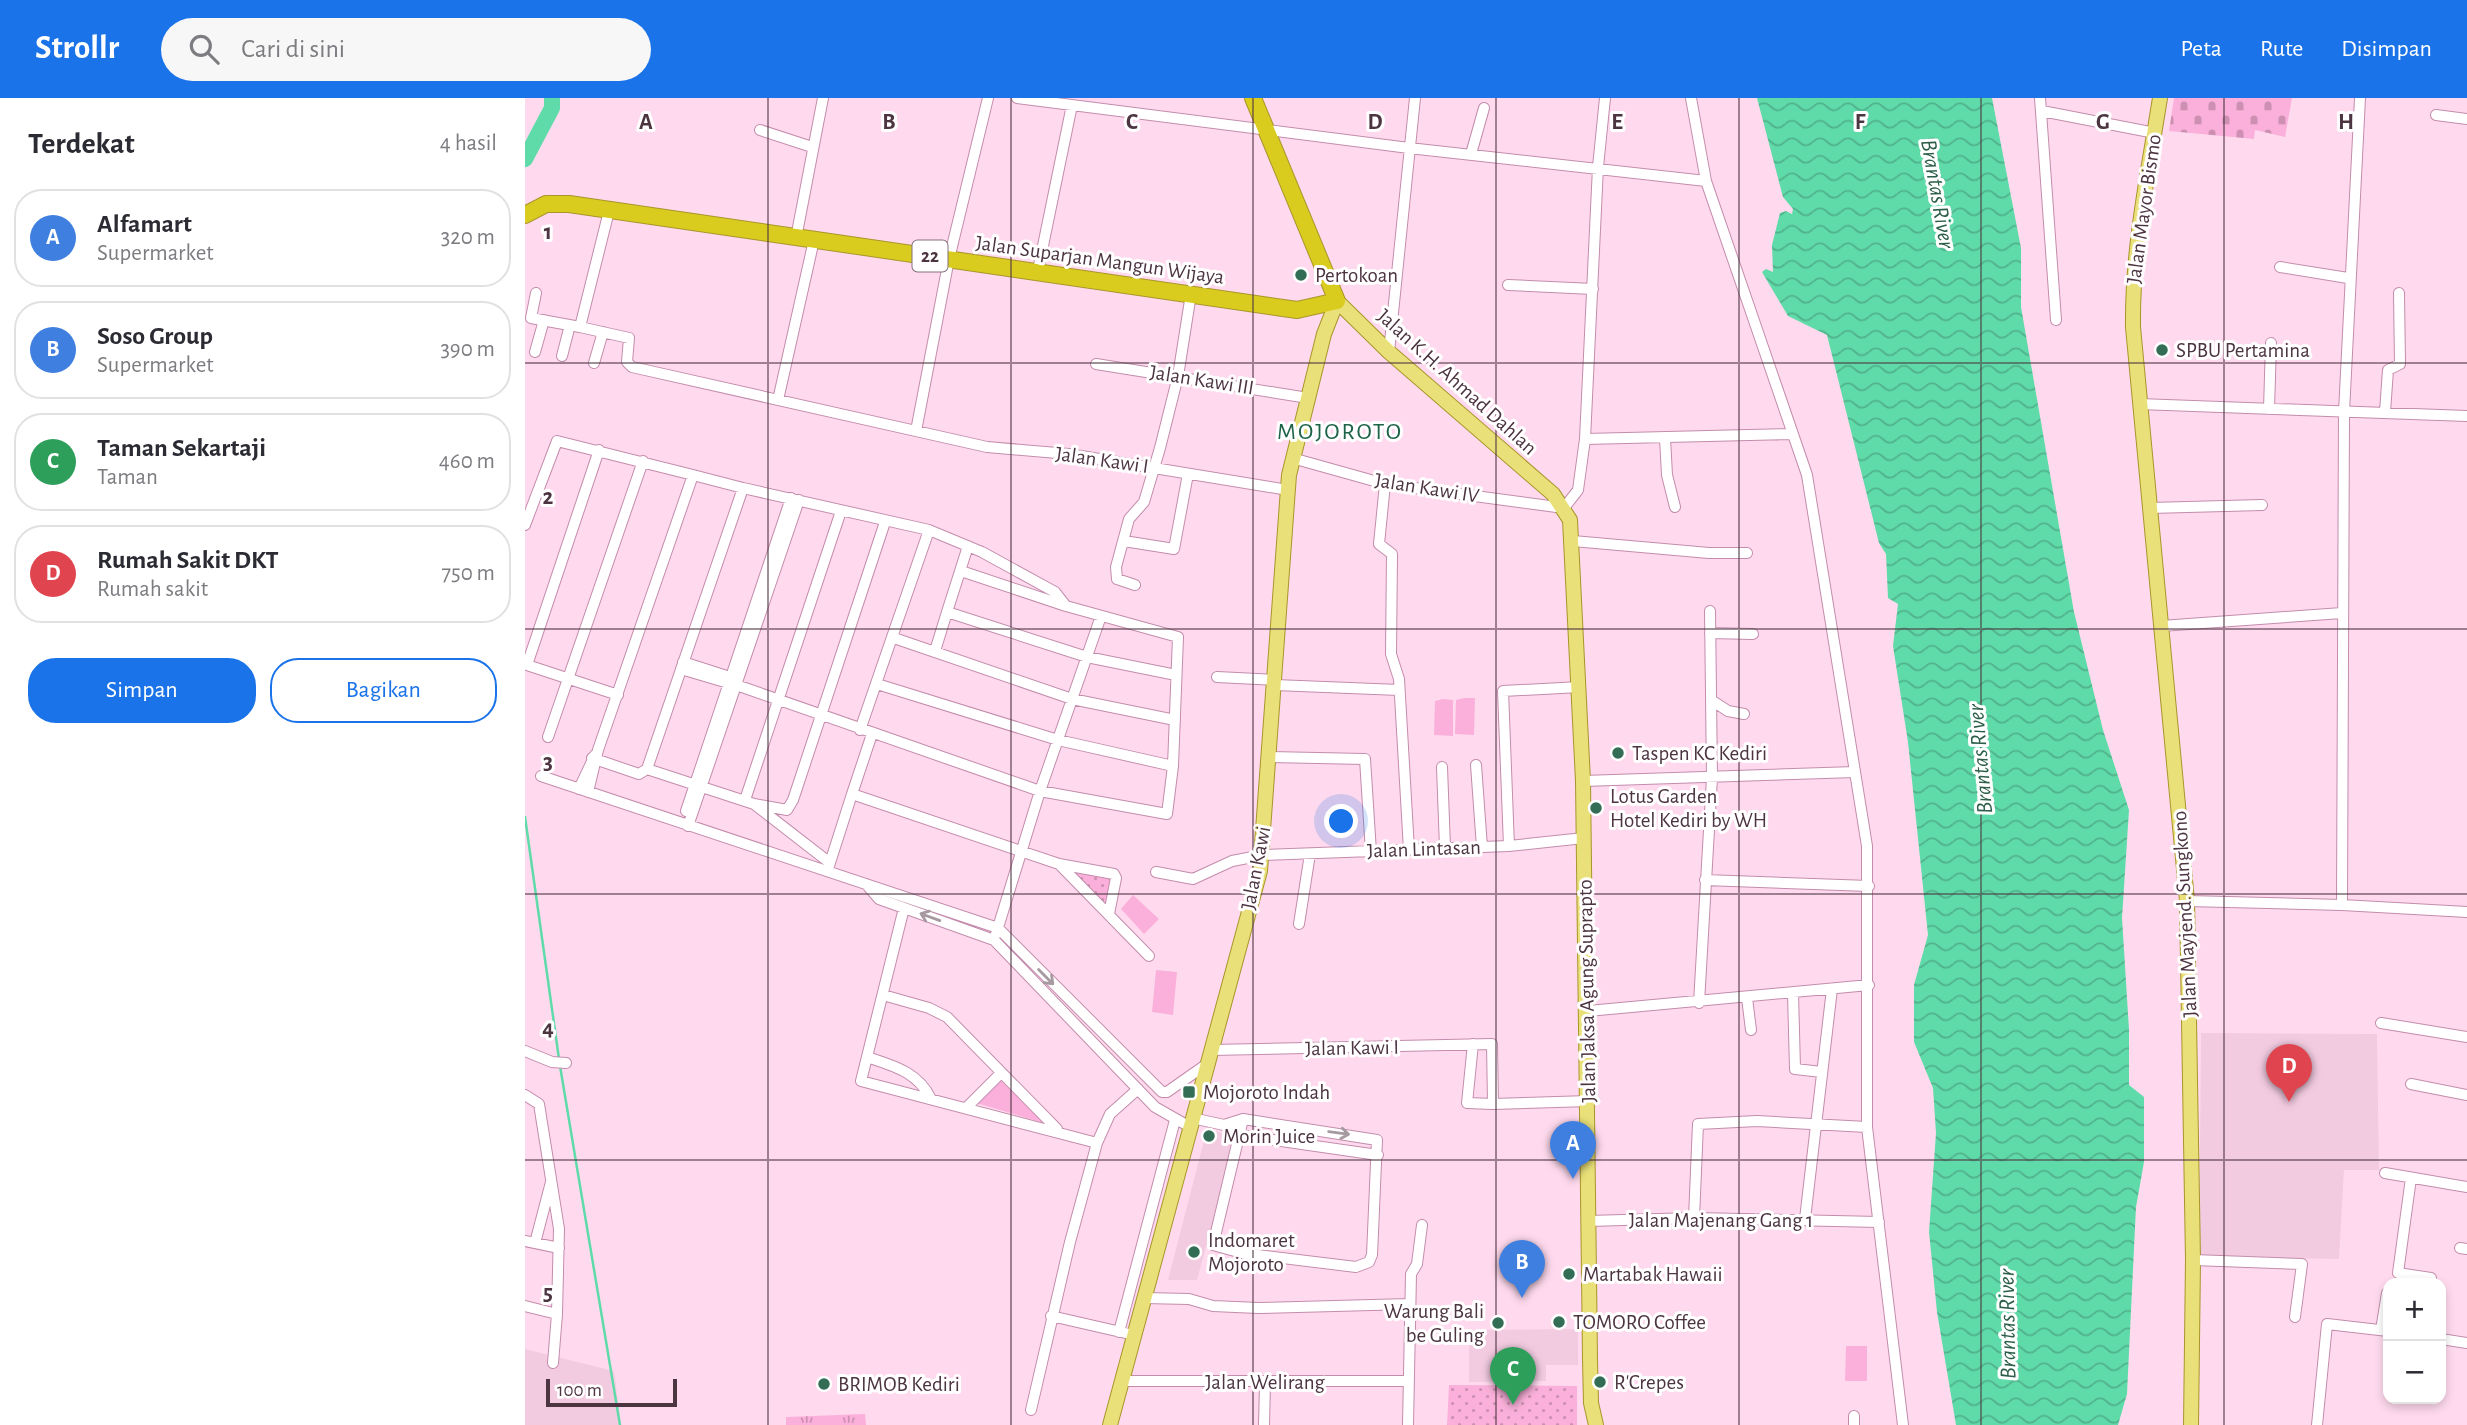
<!DOCTYPE html>
<html lang="id">
<meta charset="utf-8">
<style>
body{margin:0;font-family:"Alegreya Sans",sans-serif;background:#f7f7f7;color:#2b2b33}
.controls{position:absolute;right:21px;bottom:21px;display:grid;overflow:hidden;border-radius:14px;box-shadow:0 4px 10px #0003}
.controls button{width:63px;height:63px;display:grid;place-items:center;padding:0;border:0;border-bottom:2px solid #e1e1e2;background:#fff;color:#2b2b33;font:35px sans-serif}
.scale{position:absolute;left:21px;bottom:18px;width:131px;box-sizing:border-box;padding-left:7px;border:4px solid #4c3441;border-top:0;font-size:19px;line-height:24px;white-space:nowrap;color:#4c3441;-webkit-text-stroke:5px #fff;paint-order:stroke}
.you{position:absolute;left:817px;top:724px;width:24px;height:24px;margin:-18px;border:5px solid #fff;border-radius:50%;background:#1a73e8;box-shadow:0 0 0 10px #1a73e833}
.badge{display:grid;place-items:center;width:46px;height:46px;border-radius:50%;background:#1a73e8;color:#fff;font-size:23px;font-weight:700}
.pin{position:absolute;translate:-50% -58px;filter:drop-shadow(0 2px 4px #0008)}
.pin::after{content:'';position:absolute;top:37px;width:24px;height:21px;background:inherit;clip-path:polygon(0 0,100% 0,50% 100%)}
.list{margin:0;padding:0;list-style:none}
h2{display:flex;justify-content:space-between;align-items:center;height:91px;margin:0;padding:0 28px;font-size:30px}
h2 small{font-size:23px;font-weight:400;color:#7c7c81}
.list li{display:grid;grid-template-columns:46px 1fr auto;gap:21px;align-items:center;box-sizing:border-box;height:98px;margin:0 14px 14px;padding:0 14px;border:2px solid #e1e1e2;border-radius:28px}
.list b{display:block;font-size:26px;white-space:nowrap}
.list p{margin:0;font-size:23px;white-space:nowrap;color:#7c7c81}
.list em{font-size:23px;font-style:normal;color:#7c7c81}
.actions{display:flex;gap:14px;padding:21px 28px}
.actions a{flex:1;padding:16px 0;border:2px solid #1a73e8;border-radius:28px;text-align:center;font-size:24px;color:#1a73e8}
.actions .main{background:#1a73e8;color:#fff}
.icon{flex:none;width:38px;height:38px;fill:none;stroke:currentColor;stroke-width:2;stroke-linecap:round;stroke-linejoin:round}
.map{position:relative;flex:none;width:1942px;height:1327px;overflow:hidden}
header{display:flex;align-items:center;gap:42px;box-sizing:border-box;height:98px;padding:0 35px;background:#1a73e8;color:#fff}
header strong{font-size:33px}
nav{display:flex;gap:38px;margin-inline-start:auto;font-size:24px}
.search{width:490px;height:63px;background:#f7f7f7;display:flex;align-items:center;gap:18px;box-sizing:border-box;padding:0 24px;border-radius:38px;color:#7c7c81;font-size:26px}
main{display:flex}
aside{flex:1;background:#fff}
.map>svg:first-child{display:block}
.built{fill:#f3cbe1}
.grass{fill:url(#grass-tufts)}
.cemetery{fill:url(#cemetery-stones)}
.park{fill:url(#park-dots)}
.pitch{fill:#fab0da}
.water{fill:url(#water-waves)}
.lines{fill:none;stroke-linecap:round;stroke-linejoin:round}
.stream{stroke:#5fdba9;stroke-width:2.5}
.river{stroke:#5fdba9;stroke-width:16}
.minor-casing{stroke:#c48cac;stroke-width:12}
.major-casing{stroke:#a8962b;stroke-width:16}
.highway-casing{stroke:#a8962b;stroke-width:18}
.minor{stroke:#fff;stroke-width:10}
.major{stroke:#e9e079;stroke-width:14}
.highway{stroke:#dacb1f;stroke-width:16}
.oneway{stroke:#a69aa0}
.grid{fill:none;stroke:#4c3441;stroke-width:2;stroke-opacity:0.55}
.poi-dot{fill:#346d55;stroke:#fff;stroke-width:2.5}
.labels{text-anchor:middle;dominant-baseline:central;stroke-width:6;stroke-linejoin:round;paint-order:stroke}
.shield{fill:#fff;stroke:#82717a;stroke-width:2}
.shield-label{font-size:19px;font-weight:bold;fill:#4c3441}
.street-label{font-size:21px;fill:#4c3441;stroke:#fff}
.poi-label{font-size:21px;fill:#4c3441;stroke:#fff;text-anchor:start}
.water-label{font-size:23px;font-style:italic;fill:#2c5e49;stroke:#fff}
.quarter-label{font-size:24px;letter-spacing:2px;fill:#1f6349;stroke:#fff}
.grid-label{font-size:23px;text-anchor:middle;font-weight:bold;fill:#4c3441;stroke:#fff;stroke-width:6;stroke-linejoin:round;paint-order:stroke}
</style>
<header>
<strong>Strollr</strong>
<div class="search"><svg class="icon" aria-label="search" viewBox="0 0 24 24"><circle cx="10" cy="10" r="6"/><path d="M15 15l6 6"/></svg>Cari di sini</div>
<nav><a>Peta</a><a>Rute</a><a>Disimpan</a></nav>
</header>
<main>
<aside>
<h2>Terdekat<small>4 hasil</small></h2>
<ul class="list">
<li><span class="badge" style="background:#3f7fe0">A</span><div><b>Alfamart</b><p>Supermarket</p></div><em>320 m</em></li>
<li><span class="badge" style="background:#3f7fe0">B</span><div><b>Soso Group</b><p>Supermarket</p></div><em>390 m</em></li>
<li><span class="badge" style="background:#2e9e5b">C</span><div><b>Taman Sekartaji</b><p>Taman</p></div><em>460 m</em></li>
<li><span class="badge" style="background:#e0444e">D</span><div><b>Rumah Sakit DKT</b><p>Rumah sakit</p></div><em>750 m</em></li>
</ul>
<div class="actions"><a class="main">Simpan</a><a>Bagikan</a></div>
</aside>
<div class="map">
<svg width="1942" height="1327" viewBox="0 0 1942 1327">
<defs>
<pattern id="grass-tufts" width="24" height="20" patternUnits="userSpaceOnUse" patternTransform="scale(1.75)"><rect width="24" height="20" fill="#fab0da"/><path d="M3 7l-1-3M5 7V3M7 7l1-3M15 17l-1-3M17 17v-4M19 17l1-3" fill="none" stroke="#cd90b2"/></pattern>
<pattern id="cemetery-stones" width="16" height="16" patternUnits="userSpaceOnUse" patternTransform="scale(1.75)"><rect width="16" height="16" fill="#fab0da"/><path d="M2 7V4a2 2 0 0 1 4 0v3zM10 15v-3a2 2 0 0 1 4 0v3z" fill="#cd90b2"/></pattern>
<pattern id="park-dots" width="8" height="8" patternUnits="userSpaceOnUse" patternTransform="scale(1.75)"><rect width="8" height="8" fill="#fab0da"/><path d="M2 2h.1M6 6h.1" fill="none" stroke="#cd90b2" stroke-width="1.8" stroke-linecap="round"/></pattern>
<pattern id="water-waves" width="16" height="10" patternUnits="userSpaceOnUse" patternTransform="scale(1.75)"><rect width="16" height="10" fill="#5fdba9"/><path d="M0 5q4-4 8 0t8 0" fill="none" stroke="#51b28b"/></pattern>
</defs>
<rect width="100%" height="100%" fill="#ffdaee"/>
<path class="built" d="M1676,935L1852,936L1854,1072H1819L1814,1161L1674,1159Z
M682,1031L711,1039L672,1182H643Z
M1053,1231V1267H1021V1283L944,1284V1232Z
M0,1251L89,1273L96,1327H0Z"/>
<path class="grass" d="M340,1316L341,1327H261V1319Z"/>
<path class="cemetery" d="M1649,0H1767L1760,39L1730,32L1729,41L1644,33Z"/>
<path class="park" d="M543,771L588,780L582,809Z
M924,1287L1052,1288V1327H922Z"/>
<path class="pitch" d="M939,600H950L949,637L930,636L931,602Z
M918,601L928,602V638L909,637L910,603Z
M608,797L634,821L619,836L596,811Z
M631,872L652,874L648,917L627,914Z
M476,982L519,1025L451,1005Z
M1321,1248H1342V1283H1320Z"/>
<path class="water" d="M1232,0H1467L1496,150V209L1549,514L1578,632L1604,712L1597,820L1604,932V987L1619,999V1064L1611,1109L1602,1296L1593,1327H1431L1412,1214L1404,1134L1411,1035L1408,990L1389,944V887L1403,837L1383,644L1368,548L1373,506L1363,500L1361,456L1354,445L1302,237L1263,218L1237,174L1241,171L1248,174L1247,147L1255,115L1261,113L1267,116L1268,111L1258,99Z"/>
<g class="lines">
<path class="stream" d="M0,719L34,961
M35,968L95,1327"/>
<path class="river" d="M0,61L27,10V0"/>
<defs>
<path id="minor" d="M492,0L884,50L1181,83
M1166,0L1181,83L1282,377L1342,748V1029L1378,1327
M1515,0L1531,222
M1517,13L1630,35
M1911,17L1942,21
M235,32L287,49
M946,56L959,10
M84,113L55,229L104,240L102,264L107,269L462,349L544,356L763,392
M271,140L298,0
M1755,169L1823,180
M513,172L547,7
M983,187L1068,191
M11,195L6,220L55,229
M10,254L19,222
M864,254L890,0
M37,258L45,227
M69,265L78,234
M571,266L783,300
M253,302L289,142
M1614,306L1942,318
M1744,311L1746,245
M1860,314L1863,272L1875,266L1874,195
M391,333L424,161L463,0
M1140,340L1142,377L1150,409
M1060,341L1268,336
M74,352L2,567L93,597
M767,360L860,386L1039,410L1053,392L1060,341L1073,69L1080,0
M168,377L218,390
M860,386L854,446L867,456L866,556L874,581L884,752
M1625,410L1737,407
M0,427L32,343L168,377L73,652L63,694
M599,443L649,451L663,376
M1048,443L1184,455H1222
M443,448L422,514L562,559L651,577
M610,487L592,481L591,469L604,421L619,404L635,350L653,278L666,196
M1636,528L1817,515
M1185,535L1228,536
M369,540L547,601L650,622
M410,553L422,514
M158,564L211,581
M156,571L220,590L515,693L642,716L648,668L653,539L541,508L436,473
M692,579L750,582
M352,586L533,642L648,668
M750,587L874,592
M1186,602L1203,613L1219,616
M335,632L404,432
M23,639L118,363
M745,659L840,661L846,754
M67,660L114,676L122,671
M951,667L957,749
M917,669L920,750
M16,678L473,830L637,994H642L682,966
M1058,683L1330,674
M54,691L70,657
M327,696L347,636
M220,702L316,413
M229,706L262,712L268,702L360,424
M161,713L266,400
M163,728L274,402
M984,748L978,593L1055,589
M305,765L229,706L122,671L218,390L404,432L457,454L530,494L541,508
M534,766L624,858
M303,771L327,696L534,766L589,776L591,780L584,816
M631,774L668,781L707,763L738,757L984,748L1059,740
M1180,782L1344,788
M341,786L354,801L469,842L630,1009L665,1029
M1662,803L1817,807L1819,314L1835,0
M1817,807L1942,814
M379,810L336,983L572,1045L545,1144L506,1312
M774,826L785,756
M471,836L515,693L576,518
M1268,895L1270,971L1297,974
M358,897L404,910L422,919L532,1031
M1222,900L1226,932
M1174,905L1187,680L1185,513
M1063,913L1344,887
M1856,925L1942,939
M948,946L942,1005L968,1006
M686,952L967,946L968,1006L1064,1003
M0,953L27,964L41,965
M342,959C369,968 393,974 406,1001
M1886,986L1942,997
M0,997L14,1006L34,1131L32,1216L0,1208
M441,1010L476,975
M667,1020L699,1027L714,1037L853,1057
M699,1027L718,1021L852,1042L847,1157L844,1164L831,1169L717,1155L688,1147L718,1021
M572,1045L585,1016L613,991
M1860,1075L1942,1089
M1886,1080L1873,1175L1906,1180L1905,1185
M1169,1120L1173,1026L1232,1023L1342,1029
M1280,1121L1307,891
M1063,1123L1169,1120L1354,1124
M0,1143L34,1150
M10,1145L26,1084
M1935,1150L1942,1151
M1668,1162L1777,1166L1770,1219
M619,1200L664,1201L688,1208L733,1210L884,1206
M526,1218L609,1237
M1856,1232L1862,1195
M594,1234L650,1022
M1916,1241L1942,1245
M28,1265L32,1216
M596,1283H884
M1329,1318V1327
M739,1327L740,1285
M883,1327L886,1176L892,1166L897,1127
M1792,1327L1802,1226L1863,1233"/>
<path id="major" d="M1635,0C1623,76 1607,151 1608,229L1662,803L1668,1162L1666,1327
M585,1327L735,773L764,377L799,236L812,203L864,254L1028,396L1045,422L1058,683L1065,1261L1066,1305L1071,1327"/>
<path id="highway" d="M0,117L21,106H44L772,212L812,203L728,0"/>
</defs>
<use href="#minor" class="minor-casing"/>
<use href="#major" class="major-casing"/>
<use href="#highway" class="highway-casing"/>
<use href="#minor" class="minor"/>
<use href="#major" class="major"/>
<use href="#highway" class="highway"/>
</g>
<defs><path id="oneway-shaft" d="M-6 0H5M1.5-3L5.5 0L1.5 3" fill="none" stroke-width="1.6" stroke-linecap="round" stroke-linejoin="round" transform="scale(1.75)"/></defs>
<g class="oneway">
<use href="#oneway-shaft" transform="translate(405 819) rotate(-160)"/>
<use href="#oneway-shaft" transform="translate(521 879) rotate(45)"/>
<use href="#oneway-shaft" transform="translate(814 1035) rotate(8)"/>
</g>
<path class="grid" d="M243,0V1327M486,0V1327M728,0V1327M971,0V1327M1214,0V1327M1456,0V1327M1699,0V1327M0,265H1942M0,531H1942M0,796H1942M0,1062H1942"/>
<g class="poi-dot">
<circle cx="776" cy="177" r="7"/>
<circle cx="1637" cy="252" r="7"/>
<circle cx="1093" cy="655" r="7"/>
<circle cx="1071" cy="710" r="7"/>
<rect x="657" y="987" width="14" height="14" rx="3.5"/>
<circle cx="684" cy="1038" r="7"/>
<circle cx="669" cy="1154" r="7"/>
<circle cx="1044" cy="1176" r="7"/>
<circle cx="1034" cy="1224" r="7"/>
<circle cx="973" cy="1225" r="7"/>
<circle cx="1075" cy="1284" r="7"/>
<circle cx="299" cy="1286" r="7"/>
</g>
<g class="labels">
<rect class="shield" x="387.5" y="142.5" width="35" height="31" rx="5"/>
<g class="shield-label">
<text x="405" y="158">22</text>
</g>
<g class="street-label">
<text transform="translate(1619 111) rotate(-82)">Jalan Mayor Bismo</text>
<text transform="translate(575 162) rotate(8)">Jalan Suparjan Mangun Wijaya</text>
<text transform="translate(677 282) rotate(9)">Jalan Kawi III</text>
<text transform="translate(932 284) rotate(42)">Jalan K.H. Ahmad Dahlan</text>
<text transform="translate(577 362) rotate(8)">Jalan Kawi I</text>
<text transform="translate(902 390) rotate(9)">Jalan Kawi IV</text>
<text transform="translate(899 751) rotate(-2)">Jalan Lintasan</text>
<text transform="translate(731 770) rotate(-79)">Jalan Kawi</text>
<text transform="translate(1660 816) rotate(-93)">Jalan Mayjend. Sungkono</text>
<text transform="translate(1062 893) rotate(-91)">Jalan Jaksa Agung Suprapto</text>
<text transform="translate(827 950) rotate(-1)">Jalan Kawi I</text>
<text x="1196" y="1122">Jalan Majenang Gang 1</text>
<text x="740" y="1284">Jalan Welirang</text>
</g>
<g class="poi-label">
<text x="790" y="177">Pertokoan</text>
<text x="1651" y="252">SPBU Pertamina</text>
<text x="1107" y="655">Taspen KC Kediri</text>
<text x="1085" y="698">Lotus Garden<tspan x="1085" dy="24">Hotel Kediri by WH</tspan></text>
<text x="678" y="994">Mojoroto Indah</text>
<text x="698" y="1038">Morin Juice</text>
<text x="683" y="1142">Indomaret<tspan x="683" dy="24">Mojoroto</tspan></text>
<text x="1058" y="1176">Martabak Hawaii</text>
<text x="959" y="1213" text-anchor="end">Warung Bali<tspan x="959" dy="24">be Guling</tspan></text>
<text x="1048" y="1224">TOMORO Coffee</text>
<text x="1089" y="1284">R'Crepes</text>
<text x="313" y="1286">BRIMOB Kediri</text>
</g>
<g class="water-label">
<text transform="translate(1412 96) rotate(80)">Brantas River</text>
<text transform="translate(1456 661) rotate(-95)">Brantas River</text>
<text transform="translate(1483 1226) rotate(-91)">Brantas River</text>
</g>
<g class="quarter-label">
<text x="815" y="334">MOJOROTO</text>
</g>
</g>
<g class="grid-label">
<text x="121" y="31">A</text>
<text x="364" y="31">B</text>
<text x="607" y="31">C</text>
<text x="850" y="31">D</text>
<text x="1092" y="31">E</text>
<text x="1335" y="31">F</text>
<text x="1578" y="31">G</text>
<text x="1821" y="31">H</text>
<text x="23" y="141">1</text>
<text x="23" y="406">2</text>
<text x="23" y="671">3</text>
<text x="23" y="937">4</text>
<text x="23" y="1202">5</text>
</g>
</svg>
<div class="controls">
<button>+</button>
<button>−</button>
</div>
<div class="scale">100 m</div>
<div class="you"></div>
<div class="pin badge" style="left:1048px;top:1081px;background:#3f7fe0">A</div>
<div class="pin badge" style="left:997px;top:1200px;background:#3f7fe0">B</div>
<div class="pin badge" style="left:988px;top:1307px;background:#2e9e5b">C</div>
<div class="pin badge" style="left:1764px;top:1004px;background:#e0444e">D</div>
</div>
</main>
